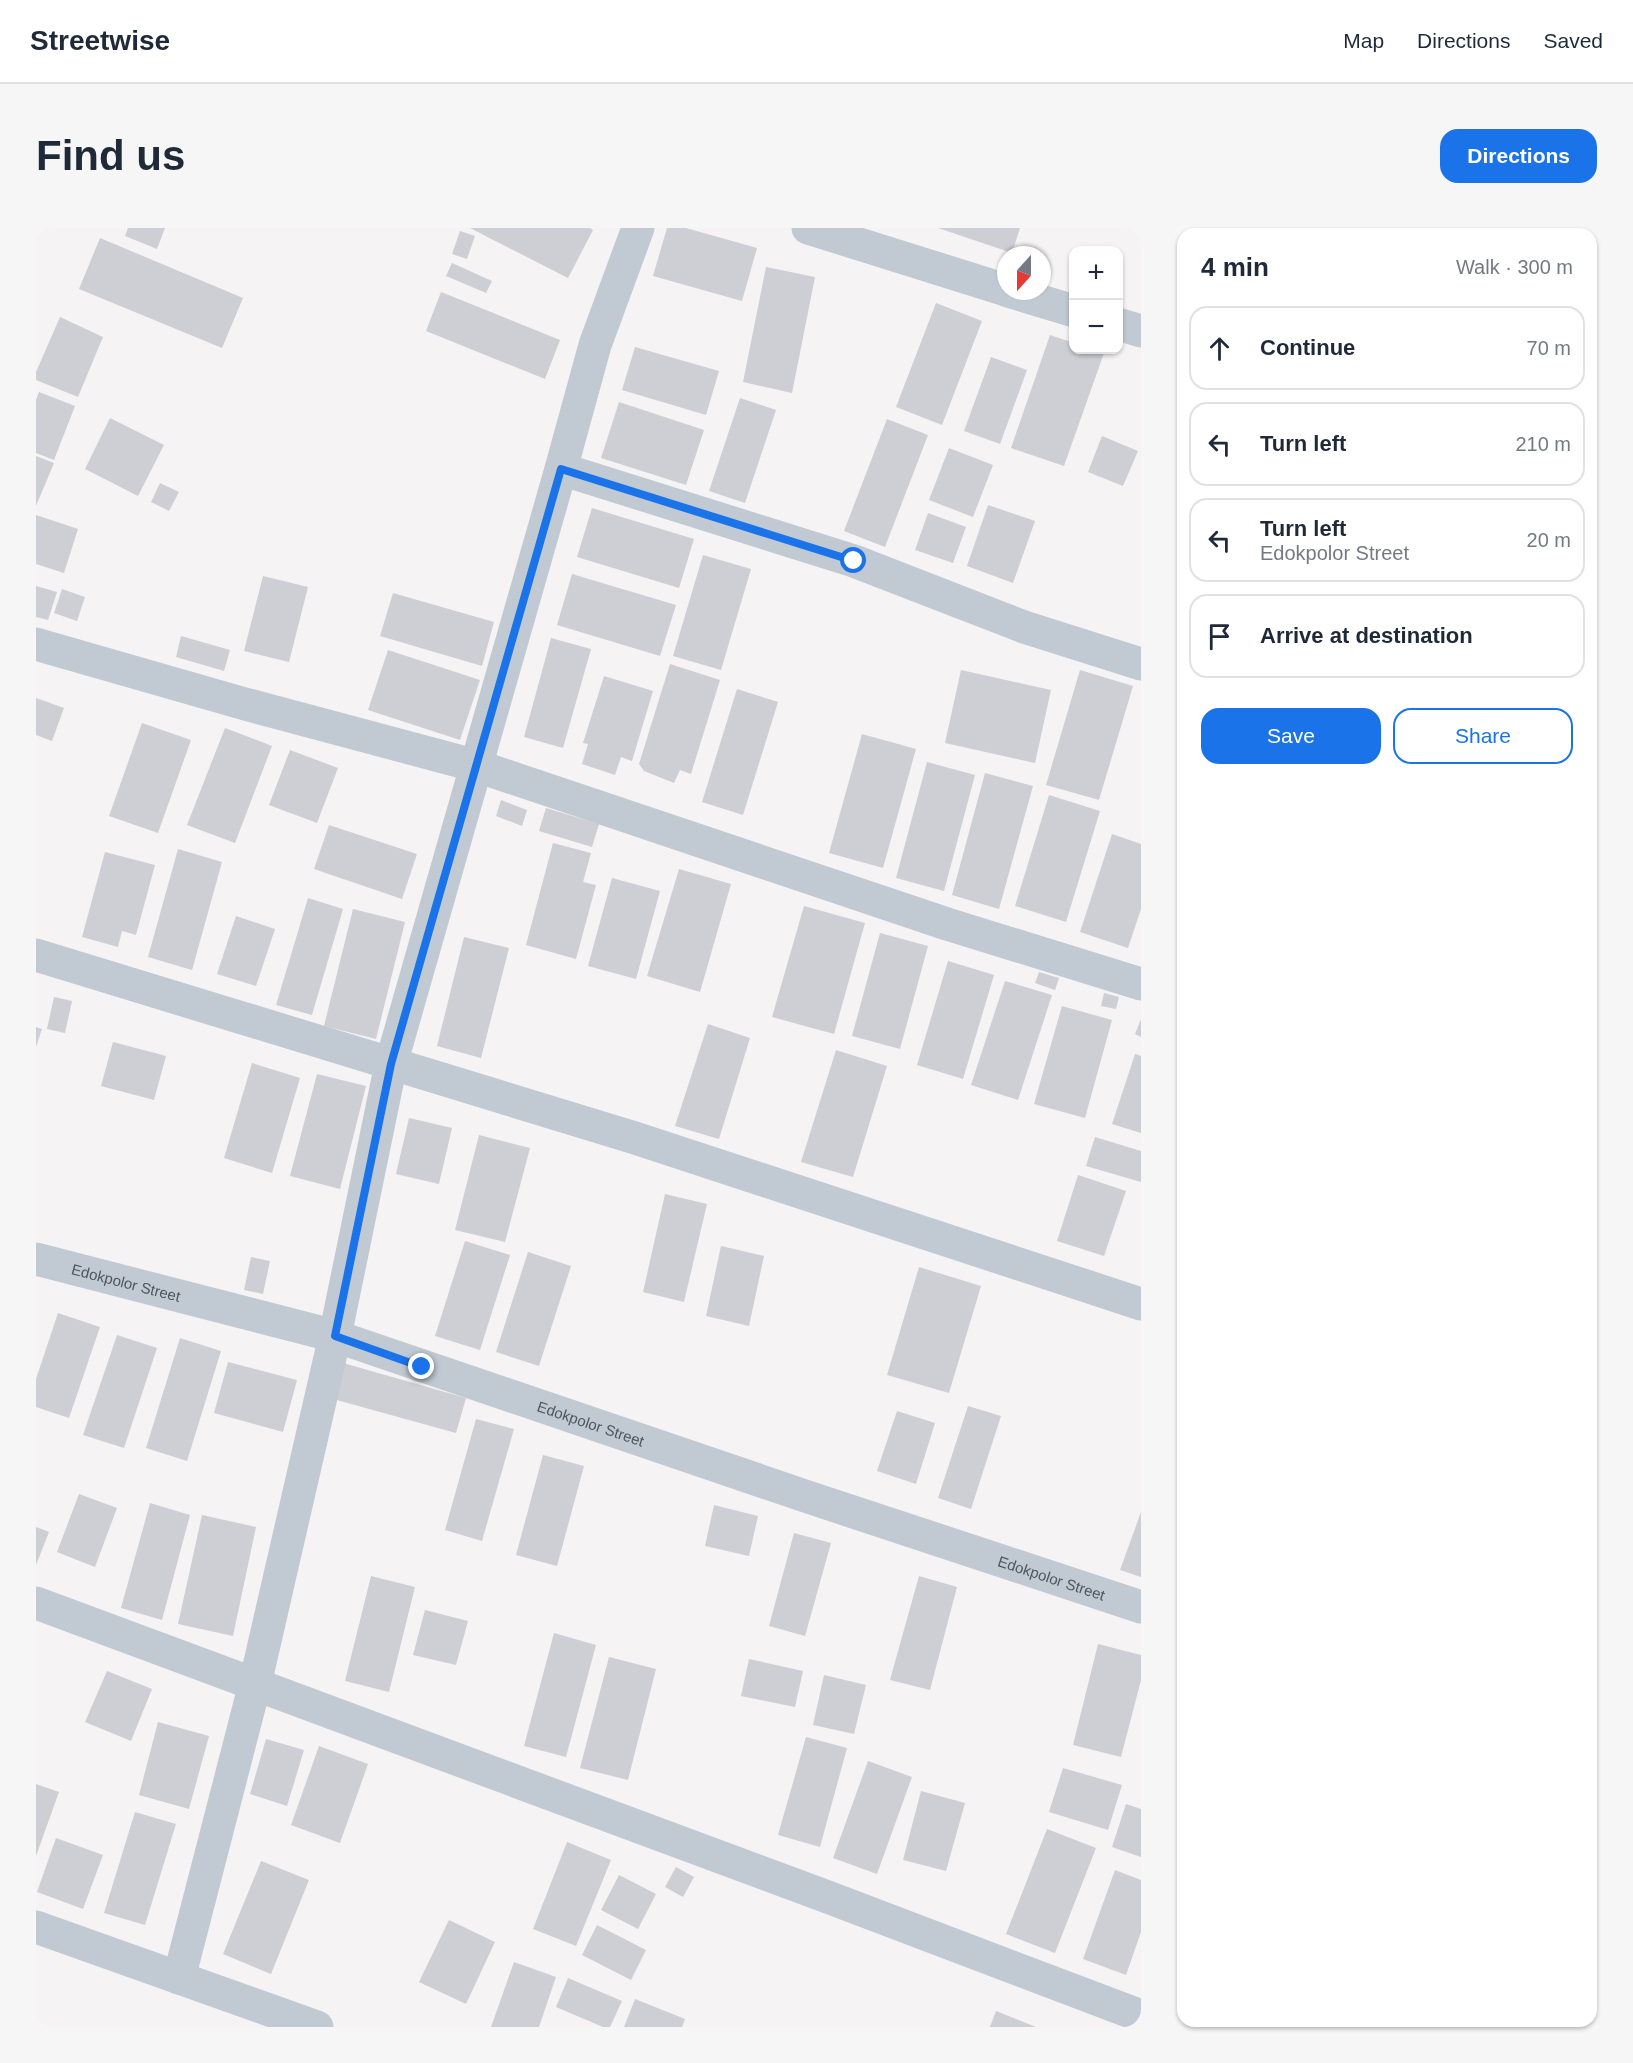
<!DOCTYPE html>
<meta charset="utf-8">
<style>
body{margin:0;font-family:Helvetica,sans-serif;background:#f6f6f7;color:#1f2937}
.controls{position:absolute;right:18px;top:18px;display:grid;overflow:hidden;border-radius:12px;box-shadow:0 2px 4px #0004}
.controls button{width:54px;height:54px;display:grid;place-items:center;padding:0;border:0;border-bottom:2px solid #e0e1e3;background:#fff;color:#1f2937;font:30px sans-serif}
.compass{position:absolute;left:961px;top:18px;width:54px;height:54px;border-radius:50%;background:#fff;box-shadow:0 2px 4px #0004;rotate:201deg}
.stop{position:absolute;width:18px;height:18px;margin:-14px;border:4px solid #1a73e8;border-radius:50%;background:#fff}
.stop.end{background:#1a73e8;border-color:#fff;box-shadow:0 2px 6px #0008}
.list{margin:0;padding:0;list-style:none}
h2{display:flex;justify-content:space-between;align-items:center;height:78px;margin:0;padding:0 24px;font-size:26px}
h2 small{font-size:20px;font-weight:400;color:#747a83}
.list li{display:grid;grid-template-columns:39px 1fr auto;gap:18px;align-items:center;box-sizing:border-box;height:84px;margin:0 12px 12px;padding:0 12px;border:2px solid #e0e1e3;border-radius:18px}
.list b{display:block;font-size:22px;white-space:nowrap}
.list p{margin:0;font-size:20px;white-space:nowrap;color:#747a83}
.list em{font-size:20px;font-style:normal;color:#747a83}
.actions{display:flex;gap:12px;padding:18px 24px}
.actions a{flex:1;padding:14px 0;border:2px solid #1a73e8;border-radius:18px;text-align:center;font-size:21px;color:#1a73e8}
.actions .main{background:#1a73e8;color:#fff}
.icon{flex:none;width:33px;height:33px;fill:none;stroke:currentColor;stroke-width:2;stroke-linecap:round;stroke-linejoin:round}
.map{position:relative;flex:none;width:1105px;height:1799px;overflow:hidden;border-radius:18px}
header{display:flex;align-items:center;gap:36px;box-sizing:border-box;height:84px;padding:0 30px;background:#fff;border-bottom:2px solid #e0e1e3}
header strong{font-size:28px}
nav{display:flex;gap:33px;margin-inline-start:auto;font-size:21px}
.intro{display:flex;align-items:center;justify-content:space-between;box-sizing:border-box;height:144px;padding:0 36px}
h1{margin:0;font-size:42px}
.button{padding:15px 27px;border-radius:18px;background:#1a73e8;color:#fff;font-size:21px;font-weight:700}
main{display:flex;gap:36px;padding:0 36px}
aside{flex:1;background:#fff;border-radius:18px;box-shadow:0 2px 4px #0004}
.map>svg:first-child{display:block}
.building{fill:#cdcfd5}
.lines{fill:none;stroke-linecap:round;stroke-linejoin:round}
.minor{stroke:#c1cad2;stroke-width:33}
.route{stroke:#1a73e8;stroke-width:8}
.labels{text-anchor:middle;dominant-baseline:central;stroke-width:4.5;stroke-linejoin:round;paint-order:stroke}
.street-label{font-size:15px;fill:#4a5661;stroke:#fff}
</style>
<header>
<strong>Streetwise</strong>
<nav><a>Map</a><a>Directions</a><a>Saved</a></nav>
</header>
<div class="intro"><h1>Find us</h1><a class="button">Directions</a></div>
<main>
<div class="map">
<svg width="1105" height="1799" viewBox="0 0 1105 1799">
<rect width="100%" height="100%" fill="#f5f3f3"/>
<path class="building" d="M92,0H129L121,21L89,8Z
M434,0H554L557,2L532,50Z
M631,0H650L721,20L706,73L617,48Z
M902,0H984L976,25Z
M424,3L439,8L431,31L416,26Z
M64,10L207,70L186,120L43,61Z
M416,35L456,53L450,65L410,48Z
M730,39L779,49L756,165L707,154Z
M405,64L524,112L509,151L390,103Z
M900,75L946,93L906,197L860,179Z
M24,89L67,109L42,169L0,152V144Z
M1014,107L1038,115V122H1056L1068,125L1028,238L975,220Z
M599,119L683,143L670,187L586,162Z
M955,129L991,142L964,216L928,203Z
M3,164L39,178L18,232L0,225V172Z
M704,170L740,182L709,275L673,263Z
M583,174L668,202L650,257L565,230Z
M74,190L128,217L102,268L49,241Z
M851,191L892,207L849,319L808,303Z
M1066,208L1102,223L1087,258L1052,244Z
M913,220L957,237L937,289L893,272Z
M0,228L18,235L0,278Z
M124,255L143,264L133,283L115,274Z
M952,277L999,293L977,355L931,338Z
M556,280L658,311L643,360L541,329Z
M892,285L930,299L917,335L879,322Z
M0,287L42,301L28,345L0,336Z
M667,327L715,341L685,442L637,428Z
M536,346L640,377L624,428L521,397Z
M227,348L272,359L253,434L208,423Z
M0,358L21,364L12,392L0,389Z
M26,361L49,369L41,393L18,385Z
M357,365L458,394L446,438L344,408Z
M145,408L194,422L188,443L140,429Z
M515,410L555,421L527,520L488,509Z
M352,422L444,452L424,512L332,482Z
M634,436L684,452L655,546L644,542L638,555L608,543L603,536Z
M925,442L1015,462L999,535L909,515Z
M1044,442L1097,458L1063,572L1010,557Z
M568,448L617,463L596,533L585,529L579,547L546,536L552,516L547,515Z
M701,461L742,474L707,587L666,574Z
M0,470L28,480L16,513L0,507Z
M106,495L155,512L122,605L73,588Z
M189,500L236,518L199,615L151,597Z
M826,506L880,521L847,640L793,625Z
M254,522L302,540L281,595L233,577Z
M891,534L939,547L908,663L860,650Z
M949,545L997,558L963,681L916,667Z
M1013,567L1064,583L1030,694L979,678Z
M465,572L491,582L486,598L460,588Z
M510,580L563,596L556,619L503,603Z
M293,597L381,626L366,671L278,641Z
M1076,606L1105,616V681L1092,720L1044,704Z
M517,615L555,625L547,654L560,657L540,731L490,717Z
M142,621L186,634L156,742L112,729Z
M69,624L119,637L100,707L86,703L82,719L46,709Z
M643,641L695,656L664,764L611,748Z
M576,650L624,663L600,751L552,738Z
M272,670L307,681L276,787L240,777Z
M768,678L829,695L798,806L736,789Z
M317,681L369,694L340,811L288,798Z
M200,688L239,701L220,758L181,746Z
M844,705L892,718L864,821L816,808Z
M428,709L473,720L445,830L401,818Z
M912,733L958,747L927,851L881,837Z
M1003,744L1023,750L1019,762L999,755Z
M969,753L1016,767L982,872L935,857Z
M1068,765L1083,769L1080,781L1065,778Z
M18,769L36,773L29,805L11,801Z
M1026,778L1076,792L1049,890L998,876Z
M1105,791V809L1099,806Z
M672,796L714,810L683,911L639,898Z
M0,799L6,801L0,819Z
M77,814L130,828L118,872L65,858Z
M800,822L851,838L817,949L765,934Z
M1099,826L1105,828V905L1076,896Z
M216,835L264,850L236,945L188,930Z
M281,846L330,858L304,961L254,948Z
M373,890L416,900L403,956L360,946Z
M443,907L494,920L469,1014L419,1002Z
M1059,909L1105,923V954L1050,938Z
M1042,947L1090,963L1068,1028L1021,1013Z
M629,966L671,976L648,1074L607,1064Z
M429,1013L474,1027L444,1122L399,1108Z
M685,1018L728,1028L713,1098L670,1088Z
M492,1024L535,1038L503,1138L460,1124Z
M215,1029L234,1033L227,1066L208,1062Z
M883,1039L945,1058L913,1165L851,1147Z
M22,1085L64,1099L33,1190L0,1179V1151Z
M81,1107L121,1120L88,1220L47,1207Z
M144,1110L185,1123L151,1233L110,1220Z
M192,1134L261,1152L247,1204L178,1185Z
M307,1135L430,1170L420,1205L297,1171Z
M932,1178L965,1188L935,1281L902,1270Z
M861,1183L899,1195L880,1256L841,1243Z
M440,1191L478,1201L446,1313L409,1302Z
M507,1227L548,1238L521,1338L480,1327Z
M43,1266L81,1280L59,1339L21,1324Z
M114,1275L154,1287L126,1392L85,1380Z
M678,1277L722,1288L713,1328L669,1318Z
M1105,1284V1349L1084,1342Z
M166,1287L220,1299L197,1408L142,1396Z
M0,1299L13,1304L0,1337Z
M758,1305L795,1315L769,1408L733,1398Z
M335,1348L379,1359L353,1464L309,1453Z
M883,1348L921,1359L894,1462L854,1452Z
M389,1382L432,1393L420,1437L377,1427Z
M518,1405L560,1417L530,1529L488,1518Z
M1062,1416L1105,1427V1452L1085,1529L1037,1517Z
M573,1429L620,1441L592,1552L544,1540Z
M713,1431L767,1443L759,1479L705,1468Z
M71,1443L116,1461L95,1513L49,1494Z
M788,1447L830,1457L818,1506L777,1497Z
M122,1494L173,1508L153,1581L103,1567Z
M770,1509L811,1520L784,1619L742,1607Z
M230,1511L268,1522L251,1578L214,1566Z
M283,1518L332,1536L304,1615L255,1597Z
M832,1533L876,1549L841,1646L797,1630Z
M1027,1540L1086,1557L1072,1602L1013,1584Z
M0,1556L23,1564L0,1628Z
M885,1563L929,1575L910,1643L867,1632Z
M1090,1576L1105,1581V1629L1076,1619Z
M99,1584L140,1596L109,1697L68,1685Z
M1011,1601L1060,1620L1019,1725L970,1706Z
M20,1610L67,1627L47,1681L1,1664Z
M531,1614L575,1632L540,1718L497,1701Z
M225,1633L273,1652L235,1746L187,1726Z
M640,1639L658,1649L647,1669L629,1659Z
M1079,1642L1105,1652V1704L1090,1747L1047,1731Z
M583,1647L620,1666L602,1701L565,1682Z
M413,1692L459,1714L430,1776L383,1754Z
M561,1697L610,1722L595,1752L546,1727Z
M478,1734L520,1749L503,1799H455Z
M532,1750L586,1773L574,1799H567L520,1779Z
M599,1771L649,1791L646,1799H588Z
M960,1783L1000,1799H954Z"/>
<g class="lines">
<g class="minor">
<path d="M772,0L970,62"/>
<path d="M972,63L1038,83"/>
<path d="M1082,96L1105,103"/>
<path d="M525,241L559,117L602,0"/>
<path d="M0,416L209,476L441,538L911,696L1105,756"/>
<path d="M0,727L599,910L1105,1076"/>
<path id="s1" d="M0,1031L299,1108L769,1268L1105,1379"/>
<path d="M0,1375L789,1668L1105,1788"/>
<path d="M0,1699L281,1799"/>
<path d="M143,1750L219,1456L299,1108L355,836L525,241L818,333L988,399L1105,436"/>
</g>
</g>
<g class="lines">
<path class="route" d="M386,1139L299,1108L355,836L525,241L818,333"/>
</g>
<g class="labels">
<g class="street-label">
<text stroke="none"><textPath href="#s1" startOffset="93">Edokpolor Street</textPath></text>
<text stroke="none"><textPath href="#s1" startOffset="579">Edokpolor Street</textPath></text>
<text stroke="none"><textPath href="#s1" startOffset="1065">Edokpolor Street</textPath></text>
</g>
</g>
</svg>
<div class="controls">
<button>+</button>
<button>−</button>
</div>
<svg class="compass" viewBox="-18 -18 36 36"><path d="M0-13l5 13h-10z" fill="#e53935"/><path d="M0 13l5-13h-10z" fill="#747a83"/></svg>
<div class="stop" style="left:818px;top:333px"></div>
<div class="stop end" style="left:386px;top:1139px"></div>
</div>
<aside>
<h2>4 min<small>Walk · 300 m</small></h2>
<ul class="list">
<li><svg class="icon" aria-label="ahead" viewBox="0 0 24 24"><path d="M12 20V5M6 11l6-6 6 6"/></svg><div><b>Continue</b></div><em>70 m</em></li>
<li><svg class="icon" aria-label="left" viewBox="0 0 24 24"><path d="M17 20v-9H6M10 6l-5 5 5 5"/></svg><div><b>Turn left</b></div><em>210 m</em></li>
<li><svg class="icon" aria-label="left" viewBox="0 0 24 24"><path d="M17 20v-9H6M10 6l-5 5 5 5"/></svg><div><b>Turn left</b><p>Edokpolor Street</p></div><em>20 m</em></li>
<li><svg class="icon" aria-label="arrive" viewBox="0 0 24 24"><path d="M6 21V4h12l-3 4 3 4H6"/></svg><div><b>Arrive at destination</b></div></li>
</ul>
<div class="actions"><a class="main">Save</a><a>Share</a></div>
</aside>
</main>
